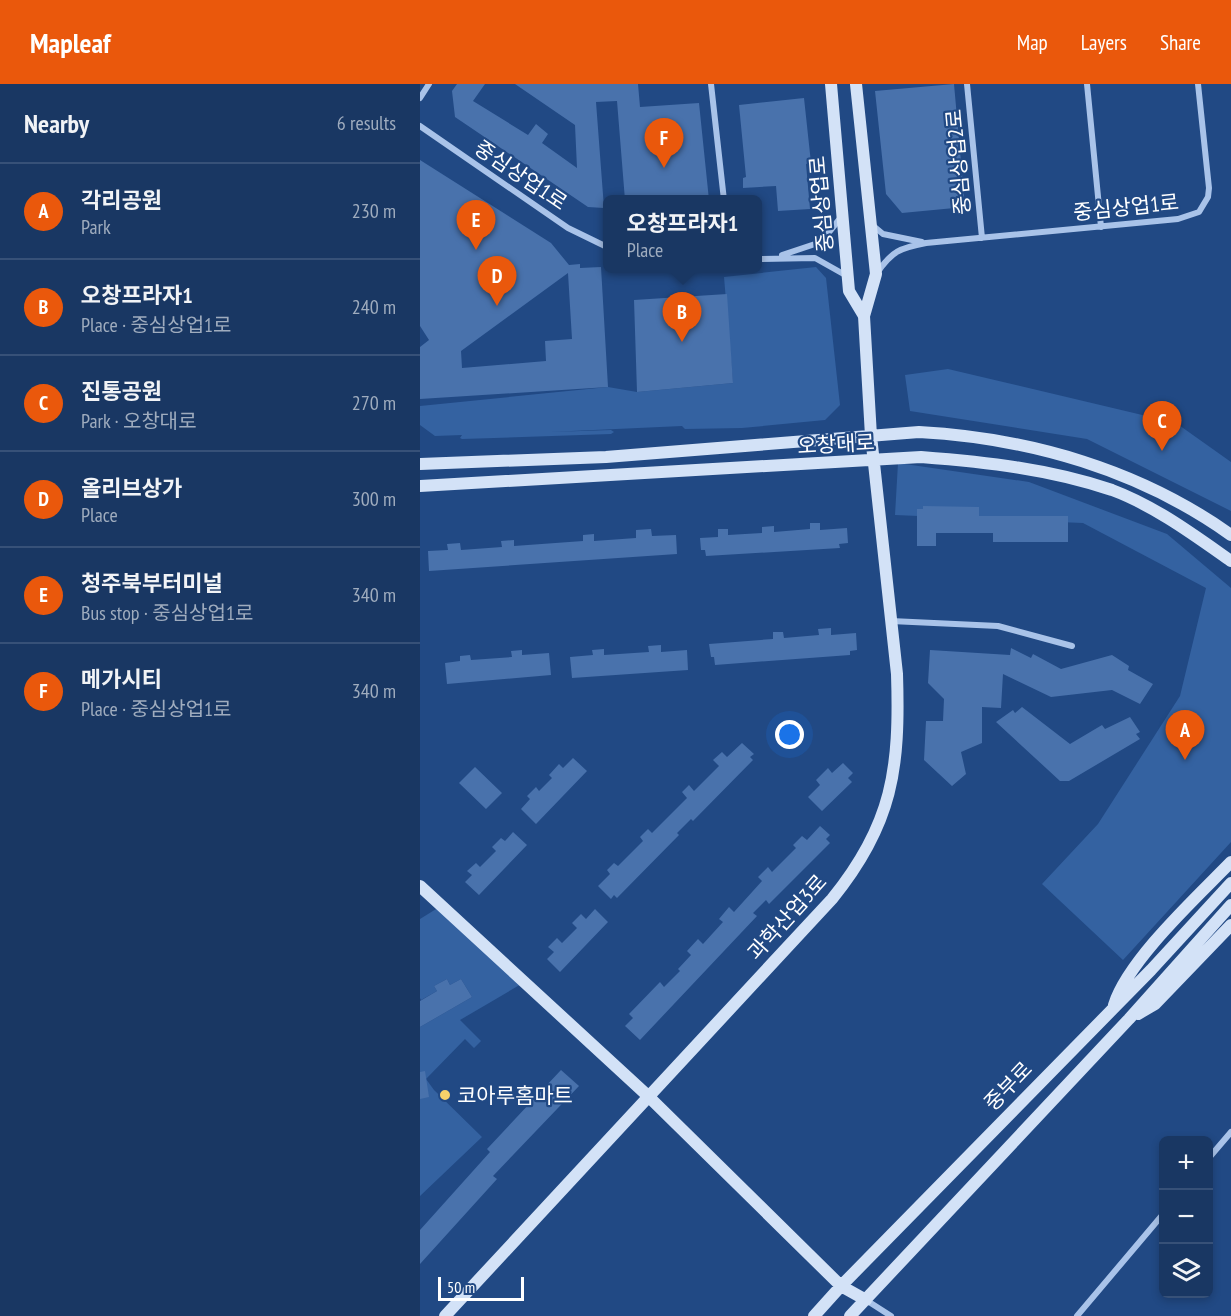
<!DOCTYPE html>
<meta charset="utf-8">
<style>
body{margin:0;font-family:"PT Sans Narrow","Noto Sans KR",sans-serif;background:#223f69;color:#f1f3f6}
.controls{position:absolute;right:18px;bottom:18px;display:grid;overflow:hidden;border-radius:9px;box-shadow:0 3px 9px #0003}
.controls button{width:54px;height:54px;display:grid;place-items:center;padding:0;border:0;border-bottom:2px solid #375178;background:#193763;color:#f1f3f6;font:30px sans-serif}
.scale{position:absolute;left:18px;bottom:15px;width:86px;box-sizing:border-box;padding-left:6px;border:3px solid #fff;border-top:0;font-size:16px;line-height:21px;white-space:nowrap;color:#fff;-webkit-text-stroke:4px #214984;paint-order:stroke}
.you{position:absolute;left:370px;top:651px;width:21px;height:21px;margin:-15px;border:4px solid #fff;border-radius:50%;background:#1a73e8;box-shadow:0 0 0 9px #1a73e833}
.badge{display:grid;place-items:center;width:39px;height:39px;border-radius:50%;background:#ea580c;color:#fff;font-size:20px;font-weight:700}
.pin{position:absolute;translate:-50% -50px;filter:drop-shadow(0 2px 3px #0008)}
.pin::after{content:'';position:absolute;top:32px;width:21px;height:18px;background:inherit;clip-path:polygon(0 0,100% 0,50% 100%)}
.popup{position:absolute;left:183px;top:111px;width:159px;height:78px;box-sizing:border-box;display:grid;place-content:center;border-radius:9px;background:#193763;filter:drop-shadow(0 2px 4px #0005);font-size:20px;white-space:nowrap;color:#9facbe}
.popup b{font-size:22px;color:#f1f3f6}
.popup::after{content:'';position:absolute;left:50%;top:100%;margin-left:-12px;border:12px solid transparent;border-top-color:#193763}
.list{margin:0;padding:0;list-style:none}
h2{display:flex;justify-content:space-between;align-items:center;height:78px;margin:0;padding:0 24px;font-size:26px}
h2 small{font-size:20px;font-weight:400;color:#9facbe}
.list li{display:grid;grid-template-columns:39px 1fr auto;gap:18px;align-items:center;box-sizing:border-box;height:96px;padding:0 24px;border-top:2px solid #375178}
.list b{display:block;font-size:22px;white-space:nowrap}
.list p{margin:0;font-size:20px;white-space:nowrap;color:#9facbe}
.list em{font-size:20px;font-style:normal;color:#9facbe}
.icon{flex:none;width:33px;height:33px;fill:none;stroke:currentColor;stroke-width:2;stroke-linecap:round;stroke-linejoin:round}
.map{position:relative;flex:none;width:811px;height:1232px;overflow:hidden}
header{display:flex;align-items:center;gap:36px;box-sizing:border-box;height:84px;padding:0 30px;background:#ea580c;color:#fff}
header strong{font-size:28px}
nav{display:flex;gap:33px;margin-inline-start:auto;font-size:21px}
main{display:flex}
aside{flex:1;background:#193763}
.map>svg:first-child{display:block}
.green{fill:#3462a1}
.building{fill:#4972ac;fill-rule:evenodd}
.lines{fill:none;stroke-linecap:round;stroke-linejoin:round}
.street{stroke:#a9c3e9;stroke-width:6}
.secondary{stroke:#d3e2f7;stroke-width:12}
.poi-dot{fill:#f6d26a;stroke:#214984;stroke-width:2}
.labels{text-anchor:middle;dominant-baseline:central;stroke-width:4.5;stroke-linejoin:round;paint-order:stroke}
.street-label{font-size:21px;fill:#fff;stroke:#214984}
.poi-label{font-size:21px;fill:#fff;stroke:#214984;text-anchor:start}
</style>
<header>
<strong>Mapleaf</strong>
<nav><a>Map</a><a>Layers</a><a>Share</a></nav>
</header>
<main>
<aside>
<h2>Nearby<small>6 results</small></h2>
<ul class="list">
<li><span class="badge">A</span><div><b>각리공원</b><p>Park</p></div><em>230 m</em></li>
<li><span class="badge">B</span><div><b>오창프라자1</b><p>Place · 중심상업1로</p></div><em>240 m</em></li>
<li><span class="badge">C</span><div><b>진통공원</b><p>Park · 오창대로</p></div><em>270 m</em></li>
<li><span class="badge">D</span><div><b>올리브상가</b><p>Place</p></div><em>300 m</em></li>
<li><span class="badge">E</span><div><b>청주북부터미널</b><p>Bus stop · 중심상업1로</p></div><em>340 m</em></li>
<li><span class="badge">F</span><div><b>메가시티</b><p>Place · 중심상업1로</p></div><em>340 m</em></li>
</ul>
</aside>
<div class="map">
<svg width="811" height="1232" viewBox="0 0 811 1232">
<rect width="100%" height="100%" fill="#214984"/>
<path class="green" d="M396,183L406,194L420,321L405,336L322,344L265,345L262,342L130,348L191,346L194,348L191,350L42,355L40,354L42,351L15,352L0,341V322L188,303L217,308L313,299L304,193Z
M528,285L756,339L811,378V427L667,355L490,327L485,291Z
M478,379L609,398L747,450L811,504V758L703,876L622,800L678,740L760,612L786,504L663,439L475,431Z
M21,822L103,899L40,936L61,957L54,964L45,955L6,995L14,1006L62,1053L0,1112V943L52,913L41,895L30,901L27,895L14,902L17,907L1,916L0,914V835Z"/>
<path class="building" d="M37,0H65L53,17L108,51L116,40L128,50L122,59L157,84L155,41L95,0H218L220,23L279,19L289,116H205L197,17L176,18L184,124L168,123L35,33L32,7Z
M534,0L545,123L482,129L466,110L455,7Z
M384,14L391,79L386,80L390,125L358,127L356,102L323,104V94L326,93L319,21Z
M0,76L131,159L149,181L160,180V184L181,183L188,303L0,315V263L9,256L0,242ZM148,189L152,255L125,257L126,277L42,284L41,267Z
M307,210L313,299L217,308L214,216Z
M503,422L559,423V432H648V458H573V449H516V462H497V425H503Z
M390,439H400V446L427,444L428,459L419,460L420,464L286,472L285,466H281L280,454L298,453V445H308V451L342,449V443L354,442V448L390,445Z
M231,445L232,452L256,451L257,470L9,487L8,467L28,466L27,460L40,459L41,466L82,463L81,457L94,456V462L163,457V451L174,450V457L216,454V446Z
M411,544V551L436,549L437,566L430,567V571L295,581L294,573H291L289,560L353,555V548H363L364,554L399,551L398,545Z
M241,561V568L267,566L268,586L152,594L150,573L173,571L172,566L184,565V571L229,568L228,562Z
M591,564L611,574L613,570L641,585L692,571L709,582L708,586L733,600L720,620L692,606L631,613L583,590L581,624L562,623V659L541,668L546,690L532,702L504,676L506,637H523L524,615L508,599L510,566L590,571Z
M102,566V571L129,569L131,591L27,600L25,579L40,577V572L50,571L51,576L92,573L91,567Z
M602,623L650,660L682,641L685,645L710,633L720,648L716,650L720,655L649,697H640L576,638L593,626L595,629Z
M322,659L334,670L330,673L333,676L273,737L271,735L257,749L259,751L197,814L194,811L191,815L178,802L190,790L187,786L194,779L198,782L223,757L220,753L228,745L232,749L267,714L262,708L269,701L274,707L299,682L293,676L302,668L307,673Z
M153,674L167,687L116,740L101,725L110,715L107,712L116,703L119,707L132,694L129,691L139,680L143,684Z
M423,679L433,689L428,694L432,698L402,727L388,713L400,701L396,696L408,684L412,689Z
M55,683L82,709L66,725L39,699Z
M400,742L410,751L406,755L410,759L349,820L346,816L333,829L337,832L220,956L205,942L213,934L209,930L240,898L244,903L260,887L258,885L271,871L267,867L278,855L283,860L303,838L299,835L309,823L314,828L342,797L338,793L348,783L352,788L376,764L373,761L382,752L387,756Z
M93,748L107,761L59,811L45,798L52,791L47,787L56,779L60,783L76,767L72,763L81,754L85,757Z
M175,825L188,838L140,888L127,875L134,868L128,863L137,854L142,859L157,844L152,839L161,830L166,835Z
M27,895L30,901L41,895L52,913L0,943V917L17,907L14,902Z
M141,986L159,1002L73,1092L77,1095L0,1180V1146L70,1068L67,1065Z
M5,987L9,1013L0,1015V988Z"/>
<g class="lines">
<path class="street" d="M291,0L304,116
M547,0L562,154
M667,0L681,143
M0,14L9,0
M0,42L148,144L187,163
M451,140L463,150L502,158
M362,171L401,158L422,132
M337,175L395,174L427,192
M457,189C472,167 480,164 506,159L758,135L779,128L788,113L789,104L778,0
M471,537L578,542L652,562
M788,1075L811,1048
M446,1216L471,1232
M657,1232L744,1129"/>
<path class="secondary" d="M411,0L429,207L444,232L456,190L436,0
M0,380L186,373L499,348C610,354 720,386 811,451
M0,402L501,373C566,378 630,385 692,406C735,422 774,451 811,477
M0,802L228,1012L421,1202L446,1216
M694,921C708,876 777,813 811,778
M718,930L735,920L811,841
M25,1232L412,815C473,740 480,684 477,590L451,352L444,232
M394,1232L421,1202L731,886L811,799
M430,1232L709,935L811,821"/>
</g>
<circle class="poi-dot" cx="25" cy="1011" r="6"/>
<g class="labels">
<g class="street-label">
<text transform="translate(538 78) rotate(-95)">중심상업2로</text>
<text transform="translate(101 91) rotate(34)">중심상업1로</text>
<text transform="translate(401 120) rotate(-95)">중심상업로</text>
<text transform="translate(706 123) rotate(-6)">중심상업1로</text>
<text transform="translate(416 360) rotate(-3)">오창대로</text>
<text transform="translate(367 833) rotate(-48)">과학산업3로</text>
<text transform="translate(588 1002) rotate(-46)">중부로</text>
</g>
<g class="poi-label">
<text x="37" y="1011">코아루홈마트</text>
</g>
</g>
</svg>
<div class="controls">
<button>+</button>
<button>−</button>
<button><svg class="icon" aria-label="layers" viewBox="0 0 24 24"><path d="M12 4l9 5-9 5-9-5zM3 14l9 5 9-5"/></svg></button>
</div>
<div class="scale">50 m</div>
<div class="you"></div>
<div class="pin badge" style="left:765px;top:676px">A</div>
<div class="pin badge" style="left:262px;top:258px">B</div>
<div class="popup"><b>오창프라자1</b>Place</div>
<div class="pin badge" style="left:742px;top:367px">C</div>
<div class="pin badge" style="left:77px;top:222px">D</div>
<div class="pin badge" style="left:56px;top:166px">E</div>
<div class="pin badge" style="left:244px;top:84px">F</div>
</div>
</main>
